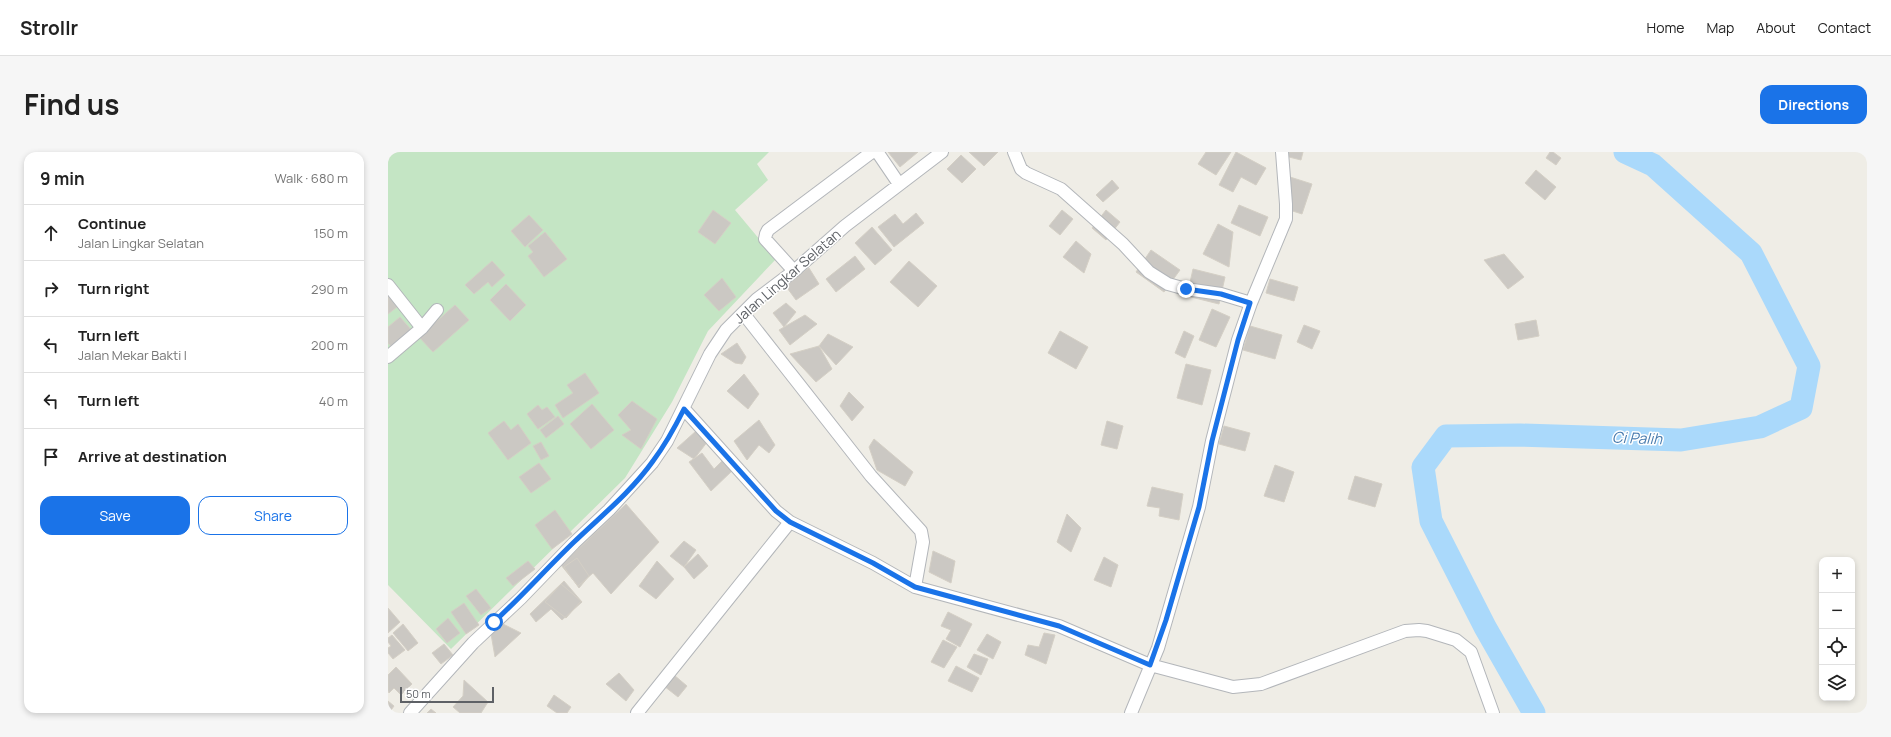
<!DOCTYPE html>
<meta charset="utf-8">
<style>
body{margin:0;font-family:Manrope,sans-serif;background:#f6f6f6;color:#222}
.controls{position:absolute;right:12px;bottom:12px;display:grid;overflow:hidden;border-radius:8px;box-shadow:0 2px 6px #0003}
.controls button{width:36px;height:36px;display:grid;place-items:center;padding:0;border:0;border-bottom:1px solid #e0e0e0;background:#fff;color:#222;font:20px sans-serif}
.scale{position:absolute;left:12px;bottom:10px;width:94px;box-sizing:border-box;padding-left:4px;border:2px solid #5e6166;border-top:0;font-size:11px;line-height:14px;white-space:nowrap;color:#5e6166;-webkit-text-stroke:3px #fff;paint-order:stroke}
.stop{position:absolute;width:12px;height:12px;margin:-9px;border:3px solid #1a73e8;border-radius:50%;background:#fff}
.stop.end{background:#1a73e8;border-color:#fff;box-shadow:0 1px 4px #0008}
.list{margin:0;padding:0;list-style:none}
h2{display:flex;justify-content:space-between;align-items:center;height:52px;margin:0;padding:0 16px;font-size:17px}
h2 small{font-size:13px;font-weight:400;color:#767676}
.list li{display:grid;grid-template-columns:26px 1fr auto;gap:12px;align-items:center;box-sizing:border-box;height:56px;padding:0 16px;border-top:1px solid #e0e0e0}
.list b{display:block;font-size:15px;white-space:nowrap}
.list p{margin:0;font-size:13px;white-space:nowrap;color:#767676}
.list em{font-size:13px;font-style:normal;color:#767676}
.actions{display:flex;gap:8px;padding:12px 16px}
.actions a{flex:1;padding:9px 0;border:1px solid #1a73e8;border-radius:12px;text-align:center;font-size:14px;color:#1a73e8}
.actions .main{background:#1a73e8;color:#fff}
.icon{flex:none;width:22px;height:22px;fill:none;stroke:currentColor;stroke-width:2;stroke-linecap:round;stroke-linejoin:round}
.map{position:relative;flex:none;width:1479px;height:561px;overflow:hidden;border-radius:12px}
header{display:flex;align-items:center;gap:24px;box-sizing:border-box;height:56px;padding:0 20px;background:#fff;border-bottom:1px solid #e0e0e0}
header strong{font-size:19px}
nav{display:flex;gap:22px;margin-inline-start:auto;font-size:14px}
.intro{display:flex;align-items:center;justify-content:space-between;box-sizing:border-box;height:96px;padding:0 24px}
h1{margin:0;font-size:28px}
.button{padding:10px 18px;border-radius:12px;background:#1a73e8;color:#fff;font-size:14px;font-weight:700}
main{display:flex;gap:24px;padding:0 24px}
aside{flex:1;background:#fff;border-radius:12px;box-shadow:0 2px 6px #0003}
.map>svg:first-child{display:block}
.green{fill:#c4e5c4}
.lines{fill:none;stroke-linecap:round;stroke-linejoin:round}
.river{stroke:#aad9fb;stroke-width:23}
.building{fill:#cbc8c3;stroke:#d4cfc5}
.minor-casing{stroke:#b3b6ba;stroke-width:14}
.minor{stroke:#fff;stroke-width:12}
.route{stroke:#1a73e8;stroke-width:5}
.labels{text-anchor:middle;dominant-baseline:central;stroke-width:3;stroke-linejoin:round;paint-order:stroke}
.street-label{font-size:14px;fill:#5e6166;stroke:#fff}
.water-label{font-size:15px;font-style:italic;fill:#477aad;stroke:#fff}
</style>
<header>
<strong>Strollr</strong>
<nav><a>Home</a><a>Map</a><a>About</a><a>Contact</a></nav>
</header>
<div class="intro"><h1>Find us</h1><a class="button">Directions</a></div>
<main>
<aside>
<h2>9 min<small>Walk · 680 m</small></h2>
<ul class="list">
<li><svg class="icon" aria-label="ahead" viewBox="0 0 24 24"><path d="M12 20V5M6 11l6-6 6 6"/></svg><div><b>Continue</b><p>Jalan Lingkar Selatan</p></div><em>150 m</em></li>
<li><svg class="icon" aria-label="right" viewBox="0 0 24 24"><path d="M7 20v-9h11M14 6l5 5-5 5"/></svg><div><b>Turn right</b></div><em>290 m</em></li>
<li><svg class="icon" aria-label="left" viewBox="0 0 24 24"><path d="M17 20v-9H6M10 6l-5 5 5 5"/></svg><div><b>Turn left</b><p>Jalan Mekar Bakti I</p></div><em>200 m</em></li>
<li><svg class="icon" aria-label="left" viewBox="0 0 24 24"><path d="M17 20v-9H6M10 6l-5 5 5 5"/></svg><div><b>Turn left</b></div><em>40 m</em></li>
<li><svg class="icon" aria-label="arrive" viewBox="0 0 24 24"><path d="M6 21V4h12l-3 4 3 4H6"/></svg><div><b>Arrive at destination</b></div></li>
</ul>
<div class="actions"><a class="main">Save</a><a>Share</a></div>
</aside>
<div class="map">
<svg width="1479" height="561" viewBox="0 0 1479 561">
<rect width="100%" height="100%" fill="#efede6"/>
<path class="green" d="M0,0H381L369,12L380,28L347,58L388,107L320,179L284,250L237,326L63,497L0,433Z"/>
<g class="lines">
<path class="river" d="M1146,561L1097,475L1043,369L1035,315L1058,284L1132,283L1293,288L1372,275L1413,256L1421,214L1363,101L1265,13L1237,0"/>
</g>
<path class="building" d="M500,0H530L512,15Z
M581,0H610L596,14Z
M818,0H843L828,23L810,12Z
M848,0L878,16L868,33L853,25L845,40L831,33Z
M898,0H915L913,8L897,4Z
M1162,0H1165L1173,6L1168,13L1158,6Z
M573,3L588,17L574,31L559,17Z
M1148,18L1168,35L1157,48L1137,31Z
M902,25L924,32L914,62L892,55Z
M724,28L731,36L715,50L708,43Z
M851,53L880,65L872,84L843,71Z
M325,58L343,71L327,92L310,80Z
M674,58L685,67L672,83L661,74Z
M718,58L732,70L718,88L704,76Z
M528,61L536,71L506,95L490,75L507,62L515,72Z
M141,63L155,78L137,95L123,79Z
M830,72L845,80L841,115L815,102Z
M484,75L504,98L487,113L467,91Z
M157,80L179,107L156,125L140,104L145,100L140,94Z
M688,89L703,102L696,121L675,105Z
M763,98L792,118L776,140L748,120Z
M1116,102L1136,125L1120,137L1096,108Z
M467,104L477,117L448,140L438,127Z
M104,109L117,123L104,135L100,130L86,142L77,133Z
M521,109L549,134L530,155L502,130Z
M421,116L431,132L408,148L397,133Z
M805,117L837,125L831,152L799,144Z
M334,126L348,145L331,159L316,143Z
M882,127L910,135L906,149L878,141Z
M118,132L138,153L122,169L102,148Z
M0,143L9,155L0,162Z
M398,151L408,160L396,175L385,161Z
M67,153L81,168L45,200L31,185Z
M824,157L842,165L828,195L811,188Z
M417,163L429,172L402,193L391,178Z
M12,165L25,180L5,197L0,191V175Z
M1148,168L1151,184L1130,188L1127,172Z
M916,173L932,179L924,197L909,190Z
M862,174L894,183L887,207L855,198Z
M672,179L700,195L688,217L660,201Z
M796,179L806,184L797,206L787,201Z
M440,182L465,195L448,213L431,194Z
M349,191L358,205L354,212L347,211L333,202Z
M431,194L444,217L428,230L402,202Z
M798,212L823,218L814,253L789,246Z
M197,221L211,241L175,266L167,253L185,241L179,233Z
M356,222L371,242L360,257L339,239Z
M461,240L476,255L464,269L452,254Z
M244,249L269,267L253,297L234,283L243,278L230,263Z
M204,252L226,278L203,297L182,272Z
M150,253L154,258L159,255L167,265L150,277L139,262Z
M170,264L176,272L158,286L152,278Z
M371,268L387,293L381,301L371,293L359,308L346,289Z
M116,269L123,278L130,272L143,291L120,308L100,281Z
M719,269L735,274L729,297L713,293Z
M836,274L862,281L857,299L831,292Z
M308,279L320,289L306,307L289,296Z
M486,287L525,320L517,334L489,318L481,295Z
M153,290L161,304L153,308L145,294Z
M314,301L326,317L336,307L345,318L323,339L301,310Z
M151,311L163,327L143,341L131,325Z
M887,313L906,320L896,350L876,344Z
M967,324L994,332L987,355L960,347Z
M764,335L795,342L791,368L771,364L772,356L759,354Z
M238,352L271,390L223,442L205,421L190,434L173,413Z
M167,358L184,382L164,397L147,373Z
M679,362L693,376L683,400L669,390Z
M296,389L308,398L296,415L282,404Z
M545,399L567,409L563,431L541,420Z
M310,402L320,414L306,427L296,415Z
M716,405L730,413L723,435L706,428Z
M189,406L201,424L191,436L176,415Z
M140,409L147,417L125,434L118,426Z
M269,409L286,427L268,447L251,434Z
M176,429L194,450L174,468L163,457L148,470L142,462Z
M173,432L193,449L178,466L157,450Z
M88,437L103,456L93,463L78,444Z
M76,451L91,473L78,482L63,460Z
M0,456L12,470L0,481Z
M560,460L584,472L572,495L558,487L563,478L553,474Z
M60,466L72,481L59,491L48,477Z
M113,471L133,481L107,505L103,482Z
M15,472L30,491L20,499L5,481Z
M656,481L667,483L658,512L637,503L640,493L651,495Z
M599,482L613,490L605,507L589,498Z
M4,483L17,498L5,507L0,501V496L3,494L0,490V486Z
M555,488L569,495L556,516L543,510Z
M56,492L65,503L53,512L44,501Z
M586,502L600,507L593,523L579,515Z
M568,514L591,526L584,540L560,529Z
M8,515L24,532L13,543L6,536L1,541L0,539V523Z
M231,521L246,538L238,549L218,532Z
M286,523L299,534L290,545L276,534Z
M76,528L100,550L93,561H72L65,555L75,544Z
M166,543L183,555L179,561H169L159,554Z
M0,549L6,554L1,561H0Z
M43,557L48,561H39Z"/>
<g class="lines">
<defs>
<path id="minor" d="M487,0L490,1L511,32
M626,0L633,17L638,21L673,37L735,92L761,120L780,132L798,137L833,142L863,151
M406,119L377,87L378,82L380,78L484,0
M0,133L34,176
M355,161L483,324L533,379L535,390L527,435
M0,205L34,176L49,158
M296,257L388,359L402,370L485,411L527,435L671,474L762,513L845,535L873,532L1017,479L1031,478L1039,479L1068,488L1083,500L1105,561
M22,561L85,491L133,446L186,391L221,358L264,311L279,289L322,202L338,178L369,147L406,119L457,74L554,0
M249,561L402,370
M743,561L770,496L811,355L824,289L850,188L863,151L898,67V52L894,0"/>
</defs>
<use href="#minor" class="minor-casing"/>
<use href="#minor" class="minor"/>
</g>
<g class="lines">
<path class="route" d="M106,470C134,444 159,416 186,390C213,364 243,340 265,309C277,293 287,275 296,257L388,359L402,370L485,411L527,435L671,474L762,513L778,468L811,355L824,289L850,188L862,151L833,142L798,137"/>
</g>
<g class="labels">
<g class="street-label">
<text transform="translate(399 124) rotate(-41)">Jalan Lingkar Selatan</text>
</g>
<g class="water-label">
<text transform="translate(1249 286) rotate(2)">Ci Palih</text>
</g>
</g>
</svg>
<div class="controls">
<button>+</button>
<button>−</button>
<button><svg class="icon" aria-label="locate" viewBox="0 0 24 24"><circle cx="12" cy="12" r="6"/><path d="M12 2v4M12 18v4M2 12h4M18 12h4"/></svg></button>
<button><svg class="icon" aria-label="layers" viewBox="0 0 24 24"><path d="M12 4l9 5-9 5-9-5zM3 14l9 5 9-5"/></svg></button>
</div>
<div class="scale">50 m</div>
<div class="stop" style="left:106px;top:470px"></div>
<div class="stop end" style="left:798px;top:137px"></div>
</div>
</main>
